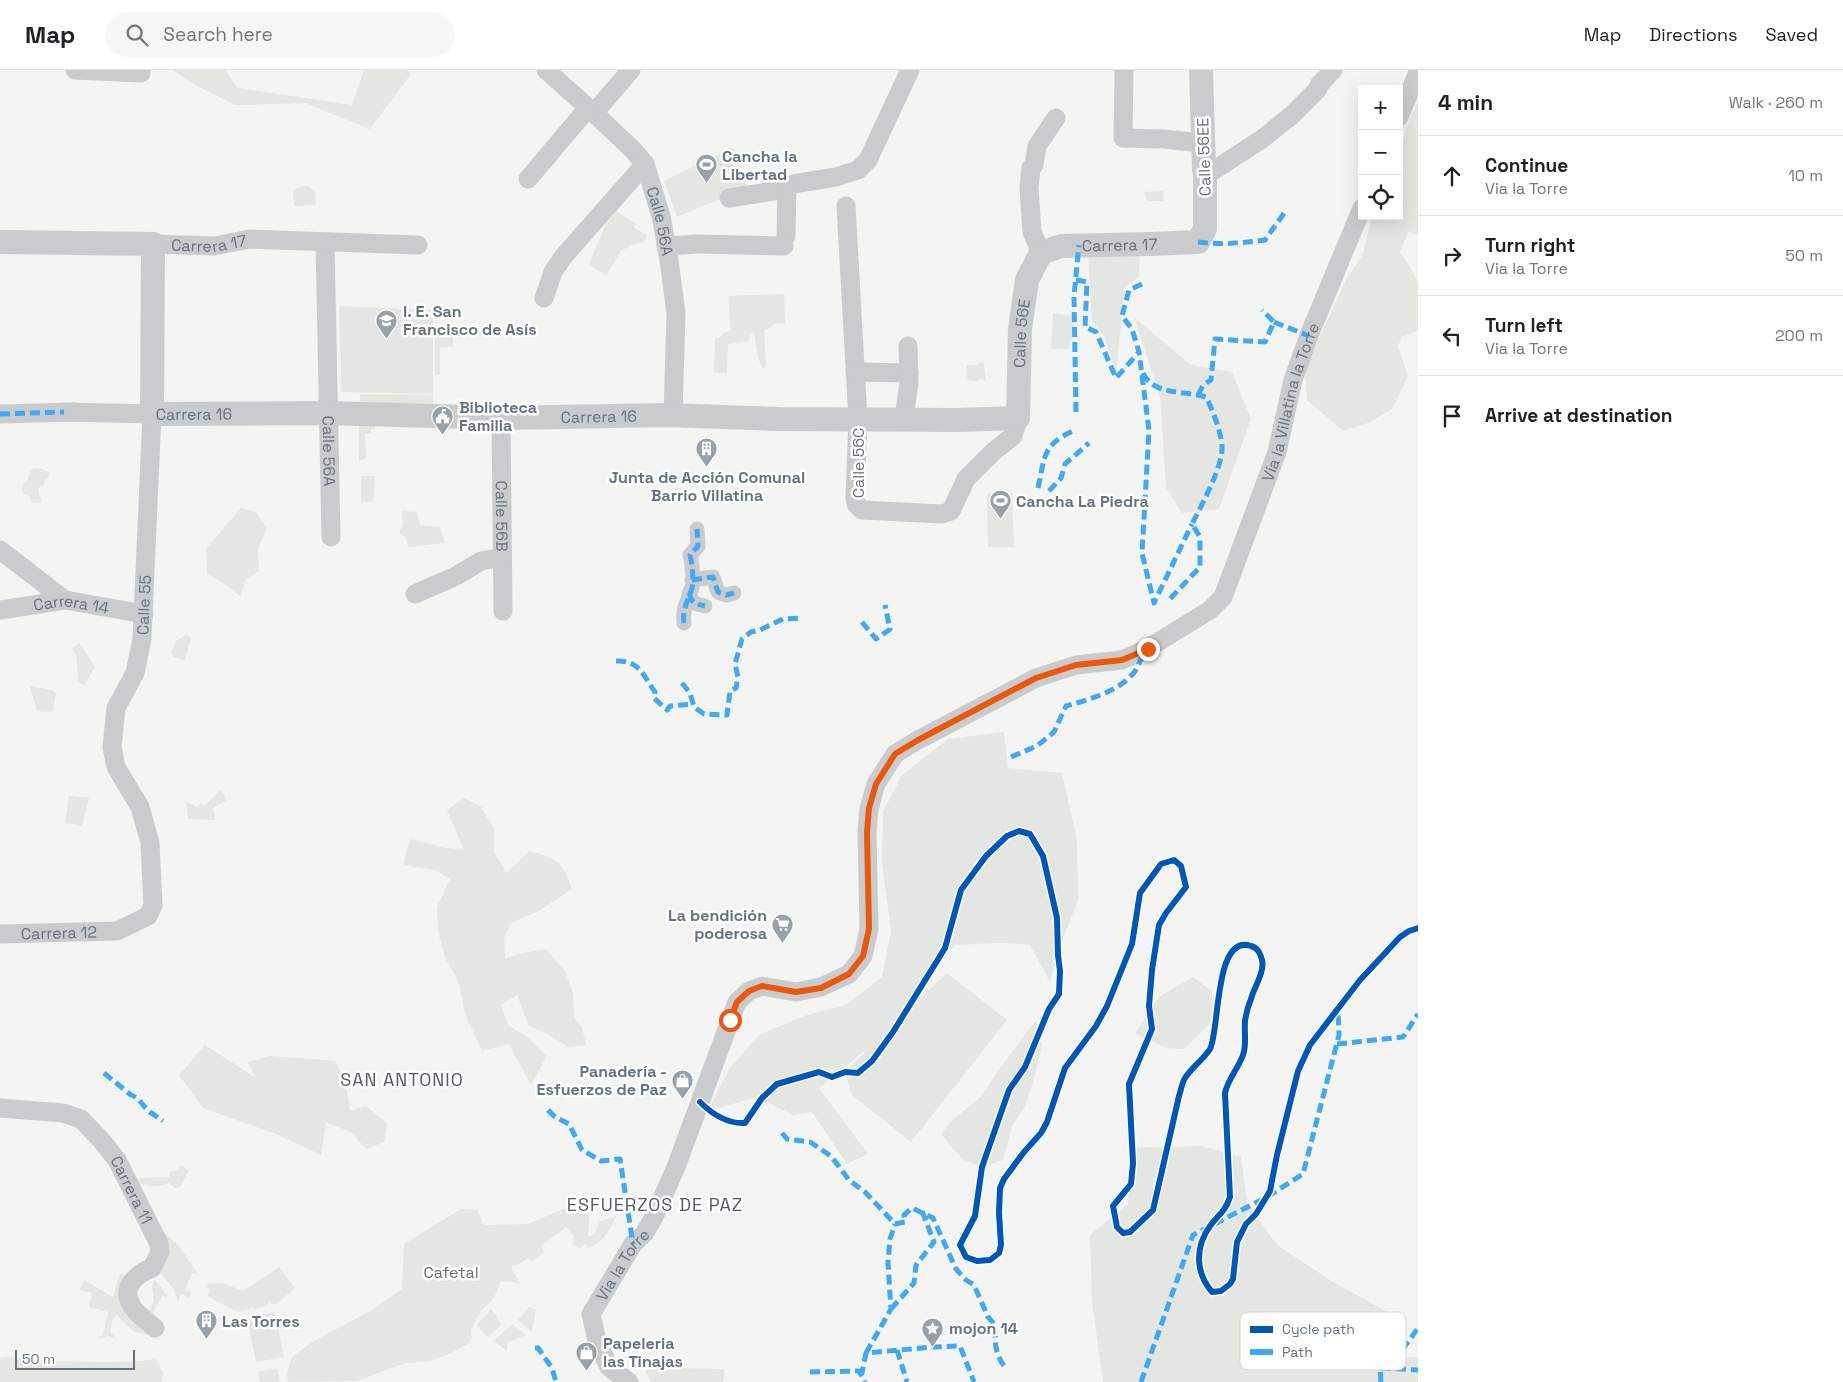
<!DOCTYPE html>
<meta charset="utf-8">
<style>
body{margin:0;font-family:"Space Grotesk",sans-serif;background:#f6f6f6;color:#202124}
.controls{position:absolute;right:15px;top:15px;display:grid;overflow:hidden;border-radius:0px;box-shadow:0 5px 20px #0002}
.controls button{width:45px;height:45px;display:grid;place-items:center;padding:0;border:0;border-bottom:1px solid #e0e0e0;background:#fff;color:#202124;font:25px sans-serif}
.scale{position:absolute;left:15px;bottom:12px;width:120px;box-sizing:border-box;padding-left:5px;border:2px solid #677280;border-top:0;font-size:14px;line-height:18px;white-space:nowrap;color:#677280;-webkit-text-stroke:4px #fff;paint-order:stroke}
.stop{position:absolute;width:15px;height:15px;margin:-11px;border:4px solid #ea580c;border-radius:50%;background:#fff}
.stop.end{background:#ea580c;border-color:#fff;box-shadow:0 1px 5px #0008}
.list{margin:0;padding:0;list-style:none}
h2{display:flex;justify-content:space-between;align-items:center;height:65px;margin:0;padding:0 20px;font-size:21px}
h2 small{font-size:16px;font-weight:400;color:#757577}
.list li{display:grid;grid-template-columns:32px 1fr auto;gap:15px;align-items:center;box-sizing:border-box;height:80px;padding:0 20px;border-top:1px solid #e0e0e0}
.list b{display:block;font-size:19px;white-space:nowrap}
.list p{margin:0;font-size:16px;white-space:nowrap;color:#757577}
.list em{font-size:16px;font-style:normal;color:#757577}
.icon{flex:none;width:28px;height:28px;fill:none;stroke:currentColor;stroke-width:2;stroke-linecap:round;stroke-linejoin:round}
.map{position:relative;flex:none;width:1418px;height:1312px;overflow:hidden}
header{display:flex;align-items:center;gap:30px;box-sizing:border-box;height:70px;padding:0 25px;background:#fff;border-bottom:1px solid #e0e0e0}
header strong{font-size:24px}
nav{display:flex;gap:28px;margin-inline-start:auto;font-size:18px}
.search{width:350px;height:45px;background:#f6f6f6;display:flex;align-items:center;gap:12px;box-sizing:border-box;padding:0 18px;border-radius:28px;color:#757577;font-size:19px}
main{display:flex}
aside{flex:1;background:#fff}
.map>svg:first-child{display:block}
.built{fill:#e4e6e5}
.green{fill:#e3e6e1}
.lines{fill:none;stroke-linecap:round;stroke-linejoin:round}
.pedestrian{stroke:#cacbcc;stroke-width:15}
.minor{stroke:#cacbcc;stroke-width:19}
.tertiary{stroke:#cacbcc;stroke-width:24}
.quiet{stroke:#3fa9f5;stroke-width:5;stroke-dasharray:10 5;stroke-linecap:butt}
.cycleway-casing{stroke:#fff;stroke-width:9}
.cycleway{stroke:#0057b8;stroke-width:6}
.route{stroke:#ea580c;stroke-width:6}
.labels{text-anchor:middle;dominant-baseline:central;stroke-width:5;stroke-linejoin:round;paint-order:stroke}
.poi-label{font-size:16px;font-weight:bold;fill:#677280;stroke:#fff;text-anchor:start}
.street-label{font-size:16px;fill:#677280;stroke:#fff}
.park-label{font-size:16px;fill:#667865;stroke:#fff}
.neighbourhood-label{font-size:18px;letter-spacing:1px;fill:#545c66;stroke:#fff}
.key{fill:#fff;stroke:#d1d5d9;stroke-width:1}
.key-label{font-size:14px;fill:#677280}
</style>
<header>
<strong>Map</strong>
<div class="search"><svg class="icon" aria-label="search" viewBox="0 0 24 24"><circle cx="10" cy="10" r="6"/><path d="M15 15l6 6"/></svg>Search here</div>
<nav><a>Map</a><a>Directions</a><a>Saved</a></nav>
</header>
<main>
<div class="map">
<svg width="1418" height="1312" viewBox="0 0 1418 1312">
<rect width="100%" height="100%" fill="#f4f4f3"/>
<path class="built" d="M339,236L433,240V324L341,322Z"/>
<path class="green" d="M172,0H225L238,18L352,35L364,0H407L411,4L370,59L305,33L235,35L199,17Z
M1418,32V165L1408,162L1400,183L1410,197L1418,213V260L1402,267L1398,276L1408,306L1392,339L1368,353L1343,361L1307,330L1305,299L1346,210L1363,184L1372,146H1399V84L1410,48Z
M733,77L748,117L677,147L664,111Z
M307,115L316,123L315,135L294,136L293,120Z
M1163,121L1164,131H1147L1144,122Z
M616,141L636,154L634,158L647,165L644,173L629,175L628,178L622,179L606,206L589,194L605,156Z
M1088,182L1140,183L1139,207L1125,216L1116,302L1104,265L1092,251Z
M784,224L785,253L773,254L772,257L764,260L766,297L762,298L758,287L754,262L750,263L749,271L728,274L727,303H714L715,269L722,266V263L731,261L728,226Z
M1073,242L1074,264L1069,279H1051L1053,243L1068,245Z
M1134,247L1191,295L1232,302L1251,349L1219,439L1182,443L1166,417L1160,327Z
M449,258L453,266V277H440V305H435V259Z
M979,292L984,294L986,311L980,309L978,311L968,310L966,303L967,295L976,296Z
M360,324L433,325V336L360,335Z
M359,352H375V358L371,359V363L365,364L366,388L359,391Z
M35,398L42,399L49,403L48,408H45L44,415L38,418L41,432L32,433L29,425L23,424L22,414L26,413L31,400Z
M361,406H375L373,432H361Z
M1012,423L1014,477H988L987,424Z
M241,438L256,442L267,458L258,479L259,501L246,509L240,526L226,515L207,503L206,479Z
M402,441L417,442L420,455L440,457L445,473L408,477L406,468L399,462L403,455Z
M186,565L191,568L185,590L173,587L171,582L176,571Z
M79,573L95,597L84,615L78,612L77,588L72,579Z
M30,616L51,620L56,623L53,641L46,642L37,641Z
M1004,662L1008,698L1062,703L1077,770L1078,830L1058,881L1050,912L1030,875C1006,871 980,874 955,875L908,934L900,948L947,903L1007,950L911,1072L852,1025L845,1002L871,976L819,1018L868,1084L847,1094L812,1042L793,1045L757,1027L708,1041L729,999L759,965L807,945L846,935L882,907L891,861L882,792L883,742L902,705L948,669Z
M221,720L227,730L213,738L215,750L188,749L186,732L198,737L201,733L204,736Z
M69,726L89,728L82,756L65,753Z
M464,728L481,737L494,758V782L507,803L529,781C557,788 562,791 572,819L539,841L511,853L504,868L505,889L523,883L546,879L565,901L573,923L574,948L582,957L586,975L568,977L549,965L529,956L517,925L501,935L508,955L530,969L547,986L531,1015L509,974L482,981L465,944L459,913L445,887L438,862L437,837L450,809L435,800L403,795L410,769L445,778L464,780L447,740Z
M1193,907L1212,921L1213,951L1184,979L1166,978L1135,963L1160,926Z
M1036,950L1042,977L1032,1015L1025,1036L1012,1056L1003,1090L982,1097L962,1089L941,1064L951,1051L982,1026L998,1001Z
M205,975L256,1008L248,992L270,986L335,991L345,1009L350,1041L366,1036L387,1053L384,1072L366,1079L351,1062L326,1052L321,1085L276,1064L203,1038L179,1005Z
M1202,1076L1241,1087L1247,1133L1277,1175L1333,1212L1391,1244L1406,1288L1418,1287V1312H1103L1092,1231L1090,1165L1128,1134L1131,1078Z
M180,1096L189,1100L180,1117L175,1118L169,1113C156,1118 146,1118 135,1110L139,1108L169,1107L170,1102L179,1100Z
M591,1127L588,1167L594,1165L600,1151L617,1146C610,1158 602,1176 587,1178L585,1174L580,1178L573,1174L574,1167L566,1157L541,1176L544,1182L532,1192L528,1188L516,1196L512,1195V1199L520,1213L501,1211L494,1228L481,1241L471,1260L472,1268L468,1274L451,1283L430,1291L405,1293L357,1311L288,1312L287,1303L292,1287L312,1272L372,1240L402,1219L404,1174L461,1139L477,1140L484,1155L528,1154Z
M161,1160H162L178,1175L198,1204L192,1203L185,1220L191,1223L189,1228L181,1224L178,1233L174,1220L161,1203Z
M279,1197L295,1218L277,1234H271L269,1232L267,1236L254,1239L253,1237L251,1238L250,1239L238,1242L223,1235V1233H220L207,1226L210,1220L207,1217L208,1214L221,1213L244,1221Z
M120,1203L126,1205L147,1262V1265L133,1261L117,1245C111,1249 111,1256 111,1263L117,1269L107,1266L100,1269L98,1267L103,1266L108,1242L89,1237L92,1223L80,1220L84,1210L113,1227Z
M155,1209L168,1227L162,1226L153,1243L149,1241L154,1231L152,1216Z
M529,1237L536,1240L532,1262L518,1250Z
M491,1239L497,1246L501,1255L488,1267L477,1255Z
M275,1242L284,1287L256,1292L247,1247Z
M512,1254L526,1265L508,1272L507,1281L494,1271Z
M6,1287C38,1291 70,1292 102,1292C120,1292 138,1292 156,1289L163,1302L162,1312H0V1288Z
M653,1290L669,1298L725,1299L723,1312H651L645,1301Z
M277,1298L280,1312H260L258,1302Z"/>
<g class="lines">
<path class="pedestrian" d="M692,510L713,507L718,522L726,525L734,523
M689,523C692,533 695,534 705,536
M684,553C682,539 688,531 692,518C694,511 692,492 690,485L698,476L697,459"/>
<g class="minor">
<path d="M75,0L141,3V0"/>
<path id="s1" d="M546,0L594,43L634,81L645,94L661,146L669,190L676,243L673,346"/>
<path d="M1124,0L1123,68L1163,69L1203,73"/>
<path d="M594,43L631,0"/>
<path d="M1399,47L1418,2"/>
<path d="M1205,106L1262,69L1292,45L1318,19L1319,15L1333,0"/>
<path d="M528,109L588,38"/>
<path d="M729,128L780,120L787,115L836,107L858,100L868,90L910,0"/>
<path d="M846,136L858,349L855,428L856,434L862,440L942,444L951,441L966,409L993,382L1013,366L1018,348"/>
<path d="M786,166L787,115"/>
<path id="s2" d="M325,173L331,467"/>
<path id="s3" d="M153,174L214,176L250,169L418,175"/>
<path d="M666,176L697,174L784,176"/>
<path d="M1041,183L1032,162L1029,118L1031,98L1034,95L1037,76L1056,48"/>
<path d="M544,228L553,202L563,187L645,94"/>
<path d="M855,302L909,303"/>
<path d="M0,344L75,342"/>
<path id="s4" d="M501,348L503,541"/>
<path d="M905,349V341L909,313L908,276"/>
<path d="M0,480L65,530"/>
<path d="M415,524L456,506L481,491L502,487"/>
<path id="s5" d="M0,540L65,530L144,544"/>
<path id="s6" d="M0,864L117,861L148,846L153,836L150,773L140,737L116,697L112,677L116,638L135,603L142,569L152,344L64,342"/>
<path id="s7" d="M0,1038L63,1043L81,1049L101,1070L117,1090L159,1174L160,1182L152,1198C136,1204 120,1218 132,1236C137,1245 148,1251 155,1258"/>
<path id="s8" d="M629,1312L609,1297L597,1271L591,1244L633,1174L644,1164L654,1147L676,1097L737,932L749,921L762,916L796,922L821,917L849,904L863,886L869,859L867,762L869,739L876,714L895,684L918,670L1036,608L1076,595L1122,590L1145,580L1210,540L1223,527L1277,382L1293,310L1310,263L1362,138"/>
</g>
<path class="tertiary" id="s9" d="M0,172L153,174L152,344L328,343L501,348L668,345L779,349L956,350L1018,348L1020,259L1027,210L1041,183L1061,176L1150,174L1198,172L1205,159V106L1204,98L1201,0"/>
<path class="quiet" d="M1198,172C1221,175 1242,173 1265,170L1285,142
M1076,210L1087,212L1085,257L1096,262L1116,308L1139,282
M1142,214L1129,220L1122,246L1132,259L1139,282L1149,360L1142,483L1154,533L1192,454
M1274,252L1309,266
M1143,303C1154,326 1183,320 1206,327C1213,341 1220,359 1222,375C1224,395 1201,436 1192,454L1200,467V497L1168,531
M1198,325L1203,315L1211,310L1215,269L1265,272L1274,252L1262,240
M1076,342L1074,226L1079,175
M0,344L64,342
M1038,418C1045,387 1042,375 1073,361
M1049,421L1061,408L1065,394L1089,373
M692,510L713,507L718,522L726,525L734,523
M689,523C692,533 695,534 705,536
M862,552L876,569L889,560L890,559L885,535
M684,553C682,539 688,531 692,518C694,511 692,492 690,485L698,476L697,459
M616,591C639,590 643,605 655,622L654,628L667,640L670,636L693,634
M682,613L690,623L694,637L704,644L727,645L730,621L736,618L738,607L735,594L742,569L751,562L760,560L783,549L802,548
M1011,687L1037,676L1054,662L1066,636C1090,629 1123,621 1137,598C1140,592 1142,586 1145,580
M1337,974L1403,967L1418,944
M104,1003L131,1025C140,1028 143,1037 150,1042C154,1045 159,1048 163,1051
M548,1040L555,1047L569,1054L582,1080L601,1091L620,1089L633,1174
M782,1063L787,1069L810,1072L831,1086L849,1110L865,1122L895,1154L905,1152L904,1145L912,1138L933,1148L956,1199L966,1210L974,1215L988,1247L996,1256C994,1271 995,1283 1004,1296
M891,1239L914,1213L916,1195L934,1172L922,1141
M535,1278H538L552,1298L556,1312
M897,1280L907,1312
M866,1283L891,1239L888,1193L890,1169L895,1154
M1380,1298L1387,1287L1403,1279L1418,1258
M859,1301L862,1303L866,1283L933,1277L960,1276L974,1312
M810,1302L859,1301L865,1312
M1141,1312L1193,1165L1267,1127L1303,1104L1339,965L1338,939
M1381,1312L1380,1298L1418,1300"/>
<defs>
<path id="cycleway" d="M700,1032C712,1044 727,1054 745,1053L762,1028L777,1014L819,1002L832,1007L845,1002L858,1003L872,991L893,962L945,878L961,820L986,786L1007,766L1019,761L1030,764L1043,786L1057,848L1058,885L1060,901L1059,924L1049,939L1025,997L1009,1020L982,1097L975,1146L960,1175L966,1187L977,1191L990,1190L999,1183L1001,1175L999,1143L1000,1118L1004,1109L1024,1082L1041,1063L1047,1052L1065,998L1096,956L1107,936L1132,874L1140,823L1161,794L1174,790L1181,796L1186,817L1166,843L1159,855L1152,900L1149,936L1152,959L1129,1014L1133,1093L1131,1114L1113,1136L1117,1157L1123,1163L1130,1162L1153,1140L1179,1026C1181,1020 1182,1013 1185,1008C1192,997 1204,989 1210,979C1220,960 1214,863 1251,876C1258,878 1260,883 1262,890C1265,902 1254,917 1251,929C1248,936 1246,944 1245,951C1244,963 1247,974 1243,985C1238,999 1228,1009 1225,1023L1230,1127C1225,1142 1218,1145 1210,1156C1195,1177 1195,1202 1212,1222L1221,1221L1230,1214L1233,1209L1237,1172L1246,1154L1256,1144L1270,1121L1277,1085L1298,1001L1310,975L1360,910L1400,867L1409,861L1418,858"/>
</defs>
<use href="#cycleway" class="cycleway-casing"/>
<use href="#cycleway" class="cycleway"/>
</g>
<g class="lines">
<path class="route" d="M730,950L737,932L749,921L762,916L796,922L821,918L849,904L863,886L869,859L867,762L869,738L876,714L895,684L918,670L1036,608L1076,595L1122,590L1148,579"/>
</g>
<defs>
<symbol id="stadium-pin" viewBox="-11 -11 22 30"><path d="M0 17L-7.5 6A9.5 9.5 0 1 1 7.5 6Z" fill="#98a0a8" stroke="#fff"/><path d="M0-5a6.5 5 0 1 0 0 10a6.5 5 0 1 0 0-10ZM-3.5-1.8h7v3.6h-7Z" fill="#fff"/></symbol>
<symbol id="school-pin" viewBox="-11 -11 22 30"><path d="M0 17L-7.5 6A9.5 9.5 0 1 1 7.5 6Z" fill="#98a0a8" stroke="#fff"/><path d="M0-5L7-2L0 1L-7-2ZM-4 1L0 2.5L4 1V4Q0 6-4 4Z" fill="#fff"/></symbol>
<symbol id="civic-pin" viewBox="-11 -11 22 30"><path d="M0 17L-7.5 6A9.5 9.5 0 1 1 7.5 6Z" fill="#98a0a8" stroke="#fff"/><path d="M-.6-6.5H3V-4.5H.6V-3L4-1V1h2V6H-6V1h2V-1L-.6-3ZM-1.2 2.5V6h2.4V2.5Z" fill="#fff"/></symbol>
<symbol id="building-pin" viewBox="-11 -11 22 30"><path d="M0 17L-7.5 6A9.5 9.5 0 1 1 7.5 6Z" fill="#98a0a8" stroke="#fff"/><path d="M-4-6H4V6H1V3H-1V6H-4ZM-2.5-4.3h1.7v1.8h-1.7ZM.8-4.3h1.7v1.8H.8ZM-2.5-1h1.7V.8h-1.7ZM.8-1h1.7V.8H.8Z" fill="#fff"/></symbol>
<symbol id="supermarket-pin" viewBox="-11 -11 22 30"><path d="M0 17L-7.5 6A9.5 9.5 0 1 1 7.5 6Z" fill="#98a0a8" stroke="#fff"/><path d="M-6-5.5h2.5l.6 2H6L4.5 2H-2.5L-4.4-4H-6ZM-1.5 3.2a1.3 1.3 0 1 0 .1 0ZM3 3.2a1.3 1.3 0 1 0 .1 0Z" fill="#fff"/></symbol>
<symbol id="shop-pin" viewBox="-11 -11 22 30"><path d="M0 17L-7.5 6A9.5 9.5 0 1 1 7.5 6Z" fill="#98a0a8" stroke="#fff"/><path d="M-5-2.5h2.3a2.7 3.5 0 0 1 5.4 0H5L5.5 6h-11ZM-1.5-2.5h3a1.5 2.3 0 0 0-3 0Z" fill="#fff"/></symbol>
<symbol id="sight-pin" viewBox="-11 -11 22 30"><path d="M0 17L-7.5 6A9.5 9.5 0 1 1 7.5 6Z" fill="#98a0a8" stroke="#fff"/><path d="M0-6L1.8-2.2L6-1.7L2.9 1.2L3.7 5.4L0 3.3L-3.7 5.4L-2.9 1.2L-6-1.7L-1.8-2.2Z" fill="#fff"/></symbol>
</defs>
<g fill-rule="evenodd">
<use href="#stadium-pin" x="694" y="82" width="25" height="34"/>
<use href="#school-pin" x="374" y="238" width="25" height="34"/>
<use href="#civic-pin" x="430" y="334" width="25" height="34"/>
<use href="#building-pin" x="694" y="366" width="25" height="34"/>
<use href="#stadium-pin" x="988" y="418" width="25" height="34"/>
<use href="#supermarket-pin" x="770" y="842" width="25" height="34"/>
<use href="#shop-pin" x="670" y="998" width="25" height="34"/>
<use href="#building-pin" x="194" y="1238" width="25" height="34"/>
<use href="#sight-pin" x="920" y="1246" width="25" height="34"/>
<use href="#shop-pin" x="574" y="1270" width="25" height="34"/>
</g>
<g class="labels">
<g class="poi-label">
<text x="722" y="86">Cancha la<tspan x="722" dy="18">Libertad</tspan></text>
<text x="403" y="241">I. E. San<tspan x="403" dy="18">Francisco de Asís</tspan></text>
<text x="459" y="337">Biblioteca<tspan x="459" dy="18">Familia</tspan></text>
<text x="707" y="407" text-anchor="middle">Junta de Acción Comunal<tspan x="707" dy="18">Barrio Villatina</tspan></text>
<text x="1016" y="431">Cancha La Piedra</text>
<text x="767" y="845" text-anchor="end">La bendición<tspan x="767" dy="18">poderosa</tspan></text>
<text x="667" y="1001" text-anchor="end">Panadería -<tspan x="667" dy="18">Esfuerzos de Paz</tspan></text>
<text x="222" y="1251">Las Torres</text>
<text x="949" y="1258">mojon 14</text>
<text x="603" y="1273">Papeleria<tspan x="603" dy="18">las Tinajas</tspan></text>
</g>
<g class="street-label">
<text transform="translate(1204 87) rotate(-92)">Calle 56EE</text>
<text stroke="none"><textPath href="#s1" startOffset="196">Calle 56A</textPath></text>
<text stroke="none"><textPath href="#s3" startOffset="56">Carrera 17</textPath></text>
<text stroke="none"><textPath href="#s9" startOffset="1438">Carrera 17</textPath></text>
<text stroke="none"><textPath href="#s9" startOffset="1274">Calle 56E</textPath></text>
<text stroke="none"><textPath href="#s8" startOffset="1356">Vía la Villatina la Torre</textPath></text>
<text stroke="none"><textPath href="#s9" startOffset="365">Carrera 16</textPath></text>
<text stroke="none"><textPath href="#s9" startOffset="770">Carrera 16</textPath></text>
<text stroke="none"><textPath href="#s2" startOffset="208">Calle 56A</textPath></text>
<text transform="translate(858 393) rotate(-90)">Calle 56C</text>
<text stroke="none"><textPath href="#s4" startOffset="98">Calle 56B</textPath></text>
<text stroke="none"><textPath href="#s6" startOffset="478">Calle 55</textPath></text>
<text stroke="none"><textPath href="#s5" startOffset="72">Carrera 14</textPath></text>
<text stroke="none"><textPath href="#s6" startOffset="59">Carrera 12</textPath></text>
<text stroke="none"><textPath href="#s7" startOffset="170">Carrera 11</textPath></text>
<text stroke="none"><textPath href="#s8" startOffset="140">Via la Torre</textPath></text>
</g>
<g class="park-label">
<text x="451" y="1202">Cafetal</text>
</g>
<g class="neighbourhood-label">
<text x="402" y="1009">SAN ANTONIO</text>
<text x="655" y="1134">ESFUERZOS DE PAZ</text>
</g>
</g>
<rect x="1240" y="1242" width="166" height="58" rx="8" class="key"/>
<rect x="1250" y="1256" width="23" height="7" fill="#0057b8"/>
<rect x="1250" y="1279" width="23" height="6" fill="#3fa9f5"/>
<g class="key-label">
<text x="1282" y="1264">Cycle path</text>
<text x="1282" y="1287">Path</text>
</g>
</svg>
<div class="controls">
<button>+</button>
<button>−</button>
<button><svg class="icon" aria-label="locate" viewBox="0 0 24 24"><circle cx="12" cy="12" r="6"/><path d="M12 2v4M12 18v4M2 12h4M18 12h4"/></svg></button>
</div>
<div class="scale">50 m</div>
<div class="stop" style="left:730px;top:950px"></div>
<div class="stop end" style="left:1148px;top:579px"></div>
</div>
<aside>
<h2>4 min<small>Walk · 260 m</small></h2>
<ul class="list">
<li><svg class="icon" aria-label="ahead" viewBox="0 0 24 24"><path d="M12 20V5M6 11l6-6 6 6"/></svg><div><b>Continue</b><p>Via la Torre</p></div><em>10 m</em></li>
<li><svg class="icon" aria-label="right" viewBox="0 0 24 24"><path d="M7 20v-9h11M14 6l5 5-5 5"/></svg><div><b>Turn right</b><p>Via la Torre</p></div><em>50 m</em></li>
<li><svg class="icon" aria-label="left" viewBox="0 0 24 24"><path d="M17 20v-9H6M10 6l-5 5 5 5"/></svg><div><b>Turn left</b><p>Via la Torre</p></div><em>200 m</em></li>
<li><svg class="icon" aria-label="arrive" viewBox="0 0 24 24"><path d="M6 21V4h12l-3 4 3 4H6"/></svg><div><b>Arrive at destination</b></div></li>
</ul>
</aside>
</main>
